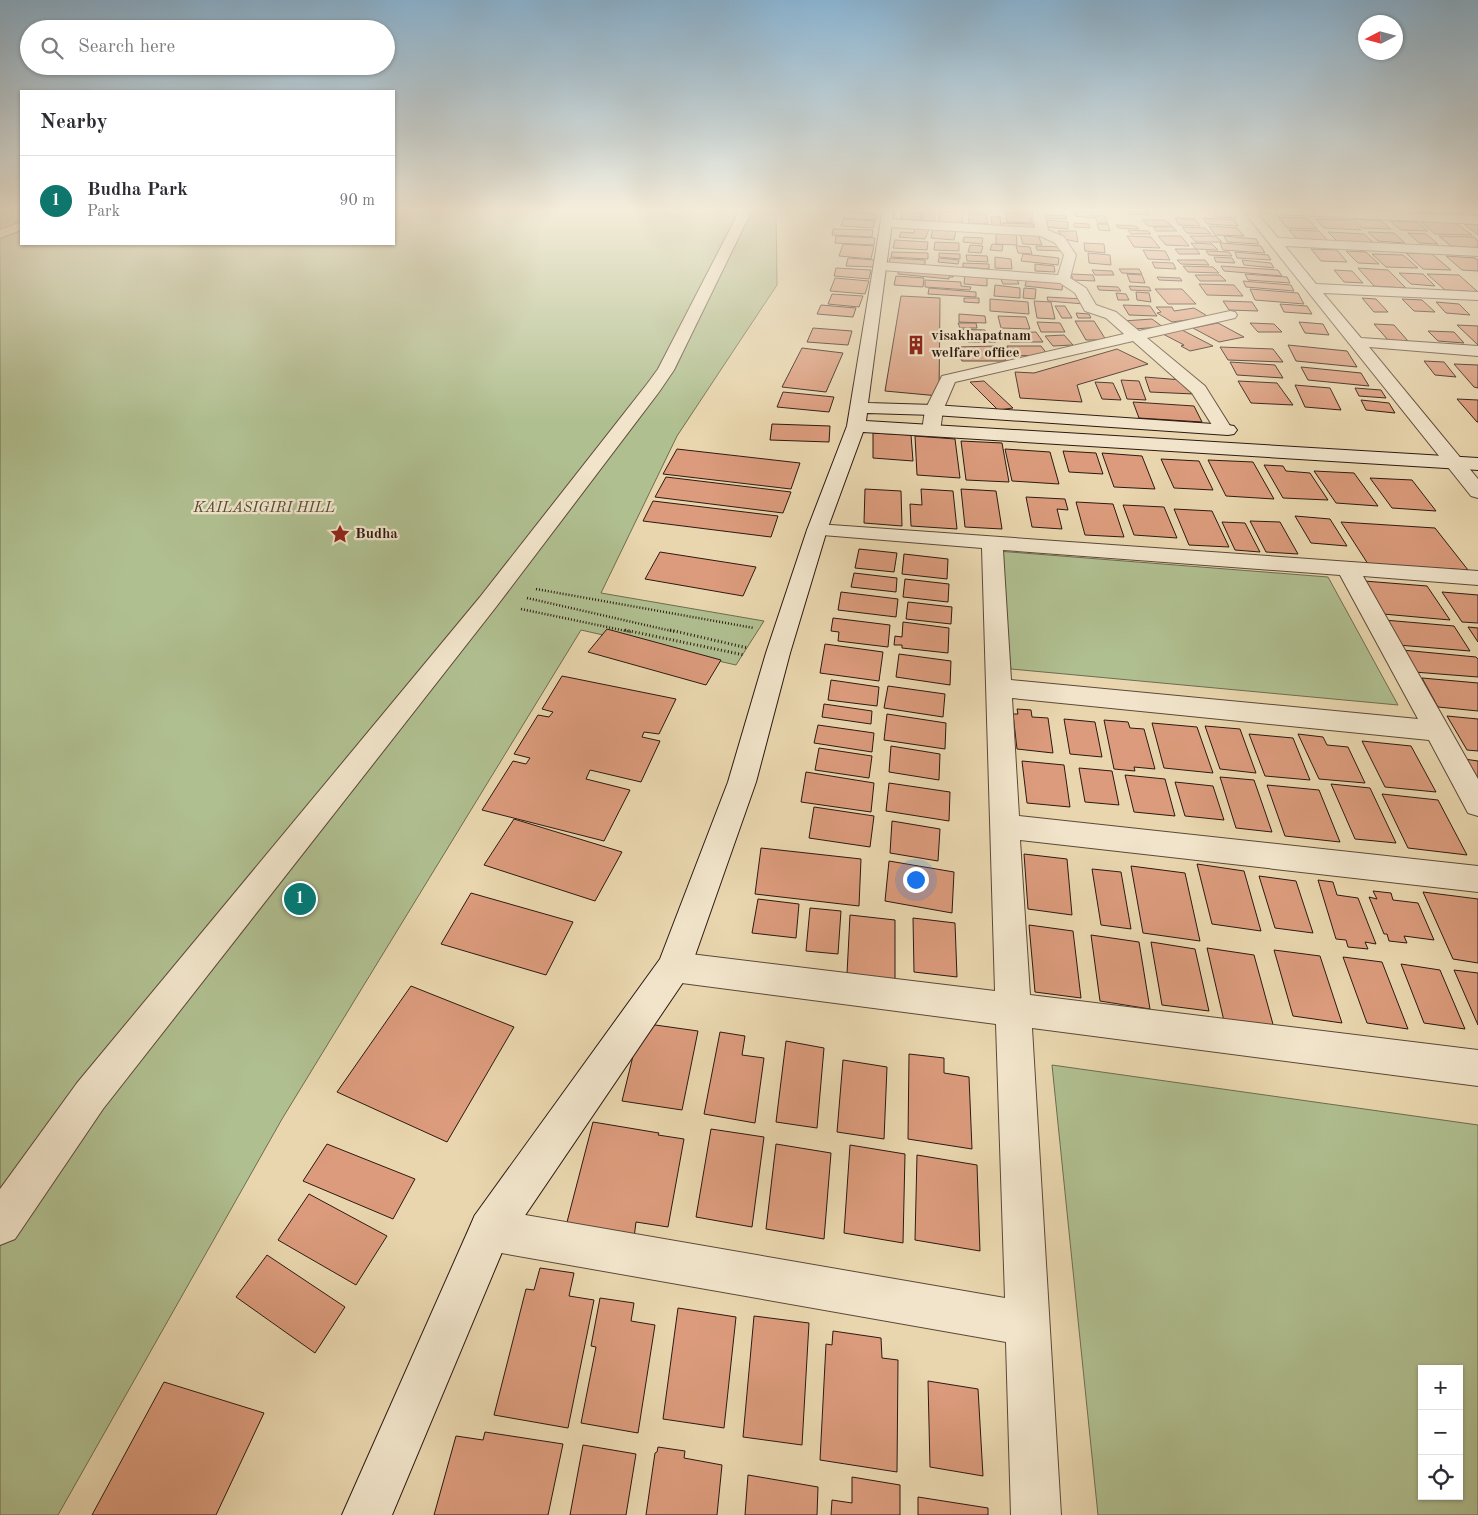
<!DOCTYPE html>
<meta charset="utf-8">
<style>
body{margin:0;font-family:"Old Standard TT",serif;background:#f2f2f3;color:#2b2b33}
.controls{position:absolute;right:15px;bottom:15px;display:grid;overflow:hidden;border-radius:0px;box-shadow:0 1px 4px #0004}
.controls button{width:45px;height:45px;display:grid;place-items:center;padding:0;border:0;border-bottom:1px solid #e1e1e2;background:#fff;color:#2b2b33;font:25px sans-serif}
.compass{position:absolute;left:1358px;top:15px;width:45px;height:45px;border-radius:50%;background:#fff;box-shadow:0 1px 4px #0004;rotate:264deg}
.you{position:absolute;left:915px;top:879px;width:18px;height:18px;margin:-12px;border:4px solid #fff;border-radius:50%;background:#1a73e8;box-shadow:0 0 0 8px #1a73e833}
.badge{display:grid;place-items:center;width:32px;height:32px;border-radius:50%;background:#0f766e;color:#fff;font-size:16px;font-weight:700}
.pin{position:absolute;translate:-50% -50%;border:2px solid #fff;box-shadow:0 1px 5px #0006}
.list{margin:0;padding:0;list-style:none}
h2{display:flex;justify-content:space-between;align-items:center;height:65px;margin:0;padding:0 20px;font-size:21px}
h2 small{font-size:16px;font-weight:400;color:#7c7c81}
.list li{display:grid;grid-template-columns:32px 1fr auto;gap:15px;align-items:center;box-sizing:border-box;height:90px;padding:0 20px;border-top:1px solid #e1e1e2}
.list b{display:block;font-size:19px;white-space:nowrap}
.list p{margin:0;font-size:16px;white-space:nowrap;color:#7c7c81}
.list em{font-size:16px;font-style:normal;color:#7c7c81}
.icon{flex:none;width:28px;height:28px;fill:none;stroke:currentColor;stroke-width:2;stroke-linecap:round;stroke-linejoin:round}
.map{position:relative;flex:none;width:1478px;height:1515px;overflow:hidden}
.search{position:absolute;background:#fff;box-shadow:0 1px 4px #0004;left:20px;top:20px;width:375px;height:55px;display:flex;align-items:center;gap:12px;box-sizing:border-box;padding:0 18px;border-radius:28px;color:#7c7c81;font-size:19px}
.panel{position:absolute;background:#fff;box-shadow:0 1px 4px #0004;left:20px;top:90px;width:375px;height:155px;border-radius:0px}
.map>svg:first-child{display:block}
.green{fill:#b0bf90;stroke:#6e6c50;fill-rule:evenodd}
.building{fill:#db9b7c;stroke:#2d1911}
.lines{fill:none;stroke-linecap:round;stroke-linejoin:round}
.street-casing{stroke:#5c4838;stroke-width:2}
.secondary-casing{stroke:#2d1911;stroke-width:2}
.path-far1{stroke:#2d1911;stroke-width:2.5;stroke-dasharray:1 2;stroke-linecap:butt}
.path{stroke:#2d1911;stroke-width:3;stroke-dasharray:1 2.5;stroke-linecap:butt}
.street{fill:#f1e4ca;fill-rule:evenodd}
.secondary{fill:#f1e4ca;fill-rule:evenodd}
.labels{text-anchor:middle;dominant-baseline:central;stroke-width:4.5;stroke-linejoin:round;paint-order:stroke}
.far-poi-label{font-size:15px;font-weight:bold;fill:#2d1911;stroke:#f1e4ca;text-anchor:start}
.far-park-label{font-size:15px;font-style:italic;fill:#544b37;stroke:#f1e4ca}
</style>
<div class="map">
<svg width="1478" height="1515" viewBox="0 0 1478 1515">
<rect width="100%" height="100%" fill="#e9d6ae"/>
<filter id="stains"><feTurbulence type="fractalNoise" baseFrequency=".004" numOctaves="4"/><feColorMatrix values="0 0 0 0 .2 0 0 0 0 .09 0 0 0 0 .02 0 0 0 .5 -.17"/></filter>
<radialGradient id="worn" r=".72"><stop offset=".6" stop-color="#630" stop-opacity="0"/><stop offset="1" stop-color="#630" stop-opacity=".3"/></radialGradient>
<path class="green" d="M0,208H21V244H394V208H776L777,285L677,436L601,593L764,621L736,665L581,630L282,1119L58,1515H0Z
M997,551L1328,577L1398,705L1011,669Z
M1052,1065L1478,1125V1515H1098ZM1422,1369H1459V1496H1422Z"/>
<path class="building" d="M853,208H875L873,213L852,211Z
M897,208H990L991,213L897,209Z
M1004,208H1029L1030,213L1004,211Z
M1357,208H1385L1390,211L1360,210Z
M1415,208H1438L1449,215L1424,214Z
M1443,208H1467L1478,217L1455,216Z
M1212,210L1232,211L1236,218L1216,217Z
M1074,211L1092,212L1093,218L1075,216Z
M1128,211L1148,212L1149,215L1129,214Z
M846,212L878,215L876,220L844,218Z
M902,212L921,213V220L901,219Z
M923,212H934L935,222H923Z
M939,212L962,213L963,224L939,223Z
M1006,213L1030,215L1032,223L1007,222Z
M968,214L986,215L988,224L969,223Z
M1044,215L1066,216L1067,219L1045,218Z
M1094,216H1105L1108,223H1098Z
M991,217H1000L1001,226L992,225Z
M1278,217L1307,218L1317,229L1287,228Z
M1175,218L1195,219L1200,226L1179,225Z
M1203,218L1235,220L1238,226L1207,224Z
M843,219L875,221L873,228L841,226Z
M1316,219L1351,220L1361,230L1324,228Z
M1353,219L1381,221L1391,229L1362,228Z
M1047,220L1068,222V229L1047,227Z
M1142,220H1165L1172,226H1148Z
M1419,220L1454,222L1472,235L1435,234Z
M1390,221L1417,222L1428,231L1401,230Z
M1002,223L1033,224L1034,230L1004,228Z
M1074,223L1089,224L1090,228L1074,227Z
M1097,224H1108L1110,231L1099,230Z
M1464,224L1478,225V235Z
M1116,225L1136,226L1139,229L1118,228Z
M1209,226L1237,228L1244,236L1215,235Z
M1153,227H1173L1177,231H1156Z
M1182,227L1205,228L1211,234L1187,233Z
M915,228L929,229L925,239L899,237L901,232L914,233Z
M833,229L873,230L872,237L832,235Z
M933,229L956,230L954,240L931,238Z
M1128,230L1148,231L1151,234H1131Z
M1289,230L1319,231L1329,242L1298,240Z
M996,231L1016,232L1017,245L996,244Z
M1058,231H1076L1078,242L1064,239Z
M1328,232L1364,234L1375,244L1338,242Z
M1368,232L1394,233L1405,243L1378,241Z
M1408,233L1426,234L1438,244L1419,243Z
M1020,234L1038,235L1042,245L1023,244Z
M836,236L875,238L874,245L835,243Z
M1127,236L1151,237L1160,248L1134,247Z
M1158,236H1181L1189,246L1166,245Z
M1190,236H1216L1222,242H1196Z
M1224,236L1256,239L1259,244L1227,242Z
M1439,236L1474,237L1478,241V248L1451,246Z
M964,237L983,238L982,244L963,242Z
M895,240L928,242L927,250L893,248Z
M935,242L959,243V251L934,250Z
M1084,243L1104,244L1105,253L1085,251Z
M1191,243L1212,244L1218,250L1196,249Z
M1220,243L1261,246L1265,253L1223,250Z
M843,244L874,246L871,259L839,256Z
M992,244L1003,245L1002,251L990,250Z
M970,245L983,246L981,253L968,252Z
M1016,246L1030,247L1032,254L1018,253Z
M1036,246L1061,247L1063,251L1037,250Z
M1175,249H1196L1200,254H1179Z
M1311,249L1337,250L1347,262L1321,261Z
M1143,250L1165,251L1170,260L1148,259Z
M1206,251L1229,252L1232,256L1209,255Z
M1346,251L1366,252L1379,264L1358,263Z
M892,252L928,253V259L891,257Z
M1235,252L1268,255L1271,260L1237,258Z
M939,253L960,254V259L939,257Z
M1088,253L1110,255L1111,265L1089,263Z
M1406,253L1432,254L1451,270L1423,269Z
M1023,254L1059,258L1058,265L1021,261Z
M1372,254L1403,255L1418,268L1386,267Z
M966,255L987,256L988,262L967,261Z
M1446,256L1475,258L1478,260V271L1462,270Z
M995,257L1011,259L1012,269L995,268Z
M1214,257L1232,258L1235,263L1216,262Z
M848,258L876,260L875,267L846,266Z
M890,258L925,260V265L889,263Z
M939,258L959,260L958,264L938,262Z
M1177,260H1205L1209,265L1181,264Z
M1242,260L1271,263L1274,268L1244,265Z
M1152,262L1173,263L1176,269L1155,268Z
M963,263L989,264V269L963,267Z
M1035,264L1054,266L1055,272L1035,271Z
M1183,266L1213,267L1219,273L1188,272Z
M1221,266L1278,270L1282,276L1224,271Z
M836,268L871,270L869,279L834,276Z
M1358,268L1388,270L1406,288L1374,286Z
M898,269L954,273L953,277H949V279L898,274Z
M1119,269H1139L1142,274L1122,273Z
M1092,270L1112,271L1114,275H1095Z
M1334,270L1352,271L1363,283L1344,282Z
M965,273L987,275V286L964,284Z
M1399,273L1423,274L1435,286L1411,284Z
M1071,274L1093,275L1095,281L1073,280Z
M1127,274L1142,275L1145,283L1130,282Z
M1245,274L1287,277L1290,283L1248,280Z
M1427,274L1459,275L1478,292L1445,290Z
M1195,275H1220L1226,281H1200Z
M896,276L924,278L923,287L894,285Z
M1000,277H1016L1019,284H1003Z
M1157,277L1180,278L1182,281L1159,280Z
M835,278L869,281L865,294L830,291Z
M1027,278L1063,281L1062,290L1025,286Z
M925,280L961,282V286L971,287L970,290L925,287Z
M1243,281L1291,285L1294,291L1246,287Z
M1199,284L1234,285L1243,296L1207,295Z
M995,285L1020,288V298L994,296Z
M1097,286L1118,287L1121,291L1099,290Z
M1129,286L1149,287L1151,291L1131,290Z
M929,288L976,292V297L928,294Z
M1024,288L1036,289L1035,299L1023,298Z
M1155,289H1182L1196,304H1168Z
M1250,289L1298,293L1304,304L1255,300Z
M1136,292L1149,293L1151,302L1137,300Z
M1116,293L1126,294L1129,300H1118Z
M832,294L863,296L859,307L828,304Z
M901,296L940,298L939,396L885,391Z
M1047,297L1083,299L1084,304L1048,301Z
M964,298H979V303L964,302Z
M1362,298L1376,299L1388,312H1374Z
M990,299L1028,302L1029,314L990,311Z
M1402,299L1422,300L1435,312L1414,311Z
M1034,301L1051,302L1055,319L1037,318Z
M1223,301L1252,302L1258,311L1229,310Z
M1436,302L1459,304L1470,315L1446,313Z
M1280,304L1307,306L1312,314L1284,312Z
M821,305L856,308L853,317L817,314Z
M1123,305L1150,306L1157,316L1129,315Z
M1055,306H1065L1072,318H1062Z
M1156,307H1172L1174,311L1194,308L1209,317L1172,322L1157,313L1161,312Z
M1076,313L1089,314L1091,318H1078Z
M959,314L985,316L986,323L959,322Z
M998,316L1026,317L1030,329L1001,328Z
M1152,319L1163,327L1133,329L1123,321Z
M1075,321H1094L1106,340H1086Z
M1037,322L1060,323L1065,332H1041Z
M1299,322L1323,324L1329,335L1305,333Z
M958,323H976L977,328H960Z
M1218,323L1244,337L1219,342L1193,328Z
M1250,323L1274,324L1282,332H1258Z
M1374,324L1394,325L1408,341L1388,340Z
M1457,325L1478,326V345Z
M813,328L852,331L848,345L807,342Z
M957,329L985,330L987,335L958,334Z
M1182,330L1213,346L1190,351L1181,346L1184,345L1163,334Z
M1428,331L1454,332L1464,343L1438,341Z
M1036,332L1043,342H1010L1004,333Z
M1064,335L1073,345L1053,346L1045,336Z
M993,336L996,342H968L965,337Z
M1288,345L1347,351L1357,367L1296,361Z
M998,346L1006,361H962L955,347Z
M1007,346H1041L1048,355L1012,356Z
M1220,347L1273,349L1283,362L1228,360Z
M802,348L843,353L826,392L782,387Z
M1117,349L1148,364L1077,385L1082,402L1020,398L1015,372L1034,373Z
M1424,361L1444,362L1456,377L1435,375Z
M1230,362L1275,365L1283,378L1237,375Z
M1454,364L1478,365V388L1474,387Z
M1301,367L1361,373L1369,386L1308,380Z
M1145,377L1182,380L1194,394L1150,392Z
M1121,380L1139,381L1146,400L1127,399Z
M984,381L1013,408L998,410L970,382Z
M1238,381L1277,383L1293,405L1251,403Z
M1095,382L1113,383L1121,400L1102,399Z
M1295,385L1330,388L1341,410L1305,407Z
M1355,388L1381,390L1386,398L1359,396Z
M783,392L834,397L829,412L777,407Z
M1457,399L1478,400V422H1477Z
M1361,400L1389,403L1395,413L1366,410Z
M1133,402L1194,406L1202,422L1139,418Z
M772,424L830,426L829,442L770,440Z
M873,433L911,435L913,461L873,458Z
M915,436L955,439L960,478L917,475Z
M961,441L1002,443L1009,482L966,480Z
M677,449L800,463L791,489L663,474Z
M1005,449L1050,452L1059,484L1012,481Z
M1063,451L1096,453L1103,474L1069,472Z
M1102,453L1142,456L1155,489L1114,487Z
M1161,459L1199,461L1213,490L1174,488Z
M1208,460L1253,462L1274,499L1226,496Z
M1264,465L1283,466L1286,471L1310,473L1328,500L1283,498Z
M1314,471L1354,473L1378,506L1336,503Z
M666,477L791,492L783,513L655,497Z
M1370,478L1412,480L1436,511L1392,508Z
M865,489L901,491L902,526L864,523Z
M921,489L953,491L957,529L911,526L910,504L922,505Z
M961,489L996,491L1002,529L965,527Z
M1026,497L1065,499L1068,510L1057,509L1062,529L1032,527Z
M653,501L778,516L771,537L643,521Z
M1076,502L1113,504L1124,537L1085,535Z
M1123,505L1164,507L1177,538L1134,535Z
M1174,509L1212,511L1229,547L1189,545Z
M1295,516L1330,519L1347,546L1311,543Z
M1250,521L1280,522L1298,554L1266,552Z
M1222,522L1245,523L1260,552L1235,550Z
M1341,522L1435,528L1468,570L1368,564Z
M859,549L897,553L894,572L855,568Z
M660,552L756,567L743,596L645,579Z
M904,554L948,559L947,579L902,574Z
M854,573L897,578L896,592L851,587Z
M905,579L949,584L948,602L903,597Z
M1364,581L1427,586L1450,620L1383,614Z
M841,592L898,599L896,617L838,610Z
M1442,592L1478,595V623L1462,622Z
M908,602L952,607L951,624L906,619Z
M833,618L890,625L888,647L838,641L839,632L831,631Z
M1384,620L1454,626L1470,651L1398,645Z
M903,622L949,628L948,653L902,648V645H894L895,636L902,637Z
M1468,627L1478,628V642Z
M607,629L721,660L706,685L588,652Z
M825,644L883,652L879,681L820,673Z
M1402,650L1476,657L1478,659V677L1414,672Z
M899,654L951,661L950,685L896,677Z
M562,676L676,699L659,734L644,732L642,737L660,741L641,782L590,770L586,779L630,790L604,841L482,810L513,761L526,764L530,758L514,754L538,715L549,717L553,712L542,709Z
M1422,678L1478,683V711L1438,707Z
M831,680L879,687L877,706L828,700Z
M888,686L945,694L943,717L884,708Z
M824,704L872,711L871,724L822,717Z
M1017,709L1031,710L1032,717L1048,718L1053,753L1017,749L1013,714H1018Z
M887,714L946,723L945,749L884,740Z
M1447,716L1478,719V751L1467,750Z
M1064,719L1095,722L1102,757L1070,754Z
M1104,720L1128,722L1130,728L1144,729L1155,769L1134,767L1135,771L1114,769Z
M1152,723L1197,727L1213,773L1164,768Z
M818,725L874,733L872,752L814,743Z
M1205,726L1240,729L1256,773L1220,769Z
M1249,734L1293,738L1310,780L1265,776Z
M1298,734L1323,737L1327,745L1348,747L1365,783L1319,779Z
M1362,741L1411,746L1436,792L1385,787Z
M891,746L940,754L939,780L889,772Z
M819,748L872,756L869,778L815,770Z
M1464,759L1478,761V784Z
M1022,761L1064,765L1070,807L1027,803Z
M1079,768L1112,771L1119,805L1085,802Z
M806,772L874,783L871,812L801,802Z
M1125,775L1165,779L1175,816L1134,812Z
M1220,777L1254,780L1272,832L1236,828Z
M1175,782L1213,786L1224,820L1185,816Z
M889,783L950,792L949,821L886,811Z
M1331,784L1370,788L1396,843L1355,839Z
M1267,785L1319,790L1340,842L1285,836Z
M1382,794L1438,800L1467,855L1408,848Z
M814,807L874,816L870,847L809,838Z
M514,819L622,852L595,901L484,865Z
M892,821L940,829L938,861L890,853Z
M761,848L861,859L859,906L755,894Z
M1024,854L1067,859L1072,915L1028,909Z
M889,861L954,872L952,913L885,901Z
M1197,864L1244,871L1261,931L1212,924Z
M1131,866L1185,873L1200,941L1143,933Z
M1092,869L1121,872L1131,929L1101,925Z
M1259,876L1296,881L1313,933L1275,928Z
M1318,880L1333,882L1337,895L1358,898L1376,944L1365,942L1368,949L1348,947L1346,940L1336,939Z
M1373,891L1391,893L1393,900L1418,903L1434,940L1404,936L1407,943L1389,941L1387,934H1384L1369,897L1377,899Z
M1423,892L1478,899V963L1453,959Z
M471,893L573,922L546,975L441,944Z
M758,899L799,904L796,938L752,933Z
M810,908L841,911L838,954L806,951Z
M850,915L895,920V980L847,974Z
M913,918L955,923L957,977L914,972Z
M1029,925L1073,931L1081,998L1035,992Z
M1091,935L1139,942L1150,1009L1100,1001Z
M1151,942L1195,949L1209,1011L1162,1005Z
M1207,948L1254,955L1274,1028L1224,1021Z
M1274,950L1320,956L1342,1023L1293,1016Z
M1343,957L1382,962L1408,1029L1367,1023Z
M1401,964L1440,970L1465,1029L1424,1023Z
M1454,970L1478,973V1025Z
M411,986L514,1027L447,1142L337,1092Z
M641,1023L698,1031L682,1110L622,1101Z
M720,1032L745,1036L742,1055L764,1058L755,1123L704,1114Z
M786,1041L824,1048L817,1128L776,1122Z
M909,1054L944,1058V1073L969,1077L972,1149L908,1139Z
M843,1060L887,1067L884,1139L837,1132Z
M593,1122L659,1133L658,1135L684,1139L668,1227L636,1222L634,1238L566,1226Z
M711,1129L764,1137L752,1227L696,1217Z
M327,1144L415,1179L393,1219L303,1181Z
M776,1144L831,1153L824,1239L766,1229Z
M850,1145L905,1154L903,1243L844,1233Z
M917,1155L977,1165L980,1251L915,1240Z
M309,1194L387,1236L356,1285L278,1240Z
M267,1255L345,1307L315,1353L236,1297Z
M540,1268L574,1273L569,1296L594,1300L568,1428L494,1415L526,1289L534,1290Z
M600,1298L634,1303L631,1321L655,1325L638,1433L581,1423L596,1347L591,1346Z
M678,1308L736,1317L724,1428L663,1419Z
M754,1316L809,1323L802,1445L743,1437Z
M833,1331L881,1338L882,1358L898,1360L897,1472L820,1460L826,1344L832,1345Z
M928,1381L978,1389L983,1476L930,1467Z
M164,1382L264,1413L216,1515H92Z
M485,1432L563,1444L548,1515H434L456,1436L483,1440Z
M583,1445L636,1454L626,1515H570Z
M658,1447L685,1451L684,1458L722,1465L717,1515H646L655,1453L657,1452Z
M748,1475L818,1487L817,1515H745Z
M852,1477L900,1485V1515H831L832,1500L852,1503Z
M918,1497L988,1508V1515H918Z"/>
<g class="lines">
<defs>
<path id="street" d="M741,208H753L674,370L659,392L496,607L103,1109L15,1239L0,1245V1189L77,1083L480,597L647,384L658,369Z
M1032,208H1043L1048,230L1064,237L1076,255L1070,278L1086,288L1096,305L1116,312L1139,331L1230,311L1235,312L1237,315L1235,318L1147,338L1205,386L1232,429L1229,433L1223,434L1217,433L1192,393L1133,341L955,382L943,410L940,431L937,435L931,436L925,435L922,431L925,410L942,376L1124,334L1106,318L1085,311L1075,293L1060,283L881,270L874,266L881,262L1058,275L1064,255L1055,243L1040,236L887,227L881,223L887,219L1035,228Z
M1241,208H1290L1478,216V224L1257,213L1278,238L1478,248V256L1285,246L1316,284L1478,292V300L1323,293L1361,338L1478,346V356L1369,347L1478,479V498L1471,496Z
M21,222V230L0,238V230Z
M817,524L1478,571V585L1363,576L1478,779V816L1468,813L1429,740L1012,698L1019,816L1478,866V892L1020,840L1030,995L1478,1050V1086L1032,1028L1061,1515H1011L1006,1342L490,1251L475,1245L469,1230L475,1215L490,1209L1005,1298L996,1024L674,982L662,978L657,967L662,956L674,952L995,991L982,548L810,534L807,530L810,526ZM1003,550L1340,575L1418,719L1011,680Z"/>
<path id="secondary" d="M883,208H894L868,403L934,405L1228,425L1234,426L1237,430L1234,434L1228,435L934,415L867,413L866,421L1478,458V470L863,432L827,530L790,653L756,782L691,967L686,978L505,1245L392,1515H342L475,1215L660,959L728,782L766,653L807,530L847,426Z"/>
</defs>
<use href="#street" class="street-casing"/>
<use href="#secondary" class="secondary-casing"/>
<path class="path-far1" d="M536,589L754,628
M527,598L676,632
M521,609L631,632"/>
<path class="path" d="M625,630L744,655
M670,630L748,648"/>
<use href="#street" class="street"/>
<use href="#secondary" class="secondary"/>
</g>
<linearGradient id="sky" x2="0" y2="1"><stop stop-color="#8ab5d4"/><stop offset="0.5" stop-color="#f5eddb"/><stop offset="1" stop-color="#f5eddb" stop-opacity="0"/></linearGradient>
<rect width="1478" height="420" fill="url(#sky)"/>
<defs>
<symbol id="building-bare" viewBox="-9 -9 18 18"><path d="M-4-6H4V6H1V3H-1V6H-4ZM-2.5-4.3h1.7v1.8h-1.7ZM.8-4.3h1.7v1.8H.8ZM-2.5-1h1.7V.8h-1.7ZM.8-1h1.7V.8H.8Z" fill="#8f2418" stroke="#f1e4ca" stroke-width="2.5" paint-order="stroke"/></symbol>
<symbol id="sight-bare" viewBox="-9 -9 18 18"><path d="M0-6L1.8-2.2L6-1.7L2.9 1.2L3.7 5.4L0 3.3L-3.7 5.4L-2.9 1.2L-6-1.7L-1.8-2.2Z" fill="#8f2418" stroke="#f1e4ca" stroke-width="2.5" paint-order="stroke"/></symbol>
</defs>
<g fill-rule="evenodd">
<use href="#building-bare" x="902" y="331" width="28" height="28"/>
<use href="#sight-bare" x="326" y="520" width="28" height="28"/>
</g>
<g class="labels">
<g class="far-poi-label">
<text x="931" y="336">visakhapatnam<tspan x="931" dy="17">welfare office</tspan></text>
<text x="355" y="534">Budha</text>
</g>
<g class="far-park-label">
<text x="264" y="508">KAILASIGIRI HILL</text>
</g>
</g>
<rect width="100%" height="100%" filter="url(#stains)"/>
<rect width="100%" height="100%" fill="url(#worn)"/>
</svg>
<div class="controls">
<button>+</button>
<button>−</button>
<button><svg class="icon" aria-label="locate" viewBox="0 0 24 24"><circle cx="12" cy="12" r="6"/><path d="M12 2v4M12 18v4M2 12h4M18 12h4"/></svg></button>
</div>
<svg class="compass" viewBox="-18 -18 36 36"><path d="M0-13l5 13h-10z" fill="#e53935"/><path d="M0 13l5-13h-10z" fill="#7c7c81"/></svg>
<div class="you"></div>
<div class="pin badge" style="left:300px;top:899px">1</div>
<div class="search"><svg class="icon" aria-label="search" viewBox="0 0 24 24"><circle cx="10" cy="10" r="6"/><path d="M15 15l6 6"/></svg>Search here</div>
<section class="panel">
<h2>Nearby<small></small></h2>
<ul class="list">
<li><span class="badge">1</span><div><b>Budha Park</b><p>Park</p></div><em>90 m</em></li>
</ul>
</section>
</div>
